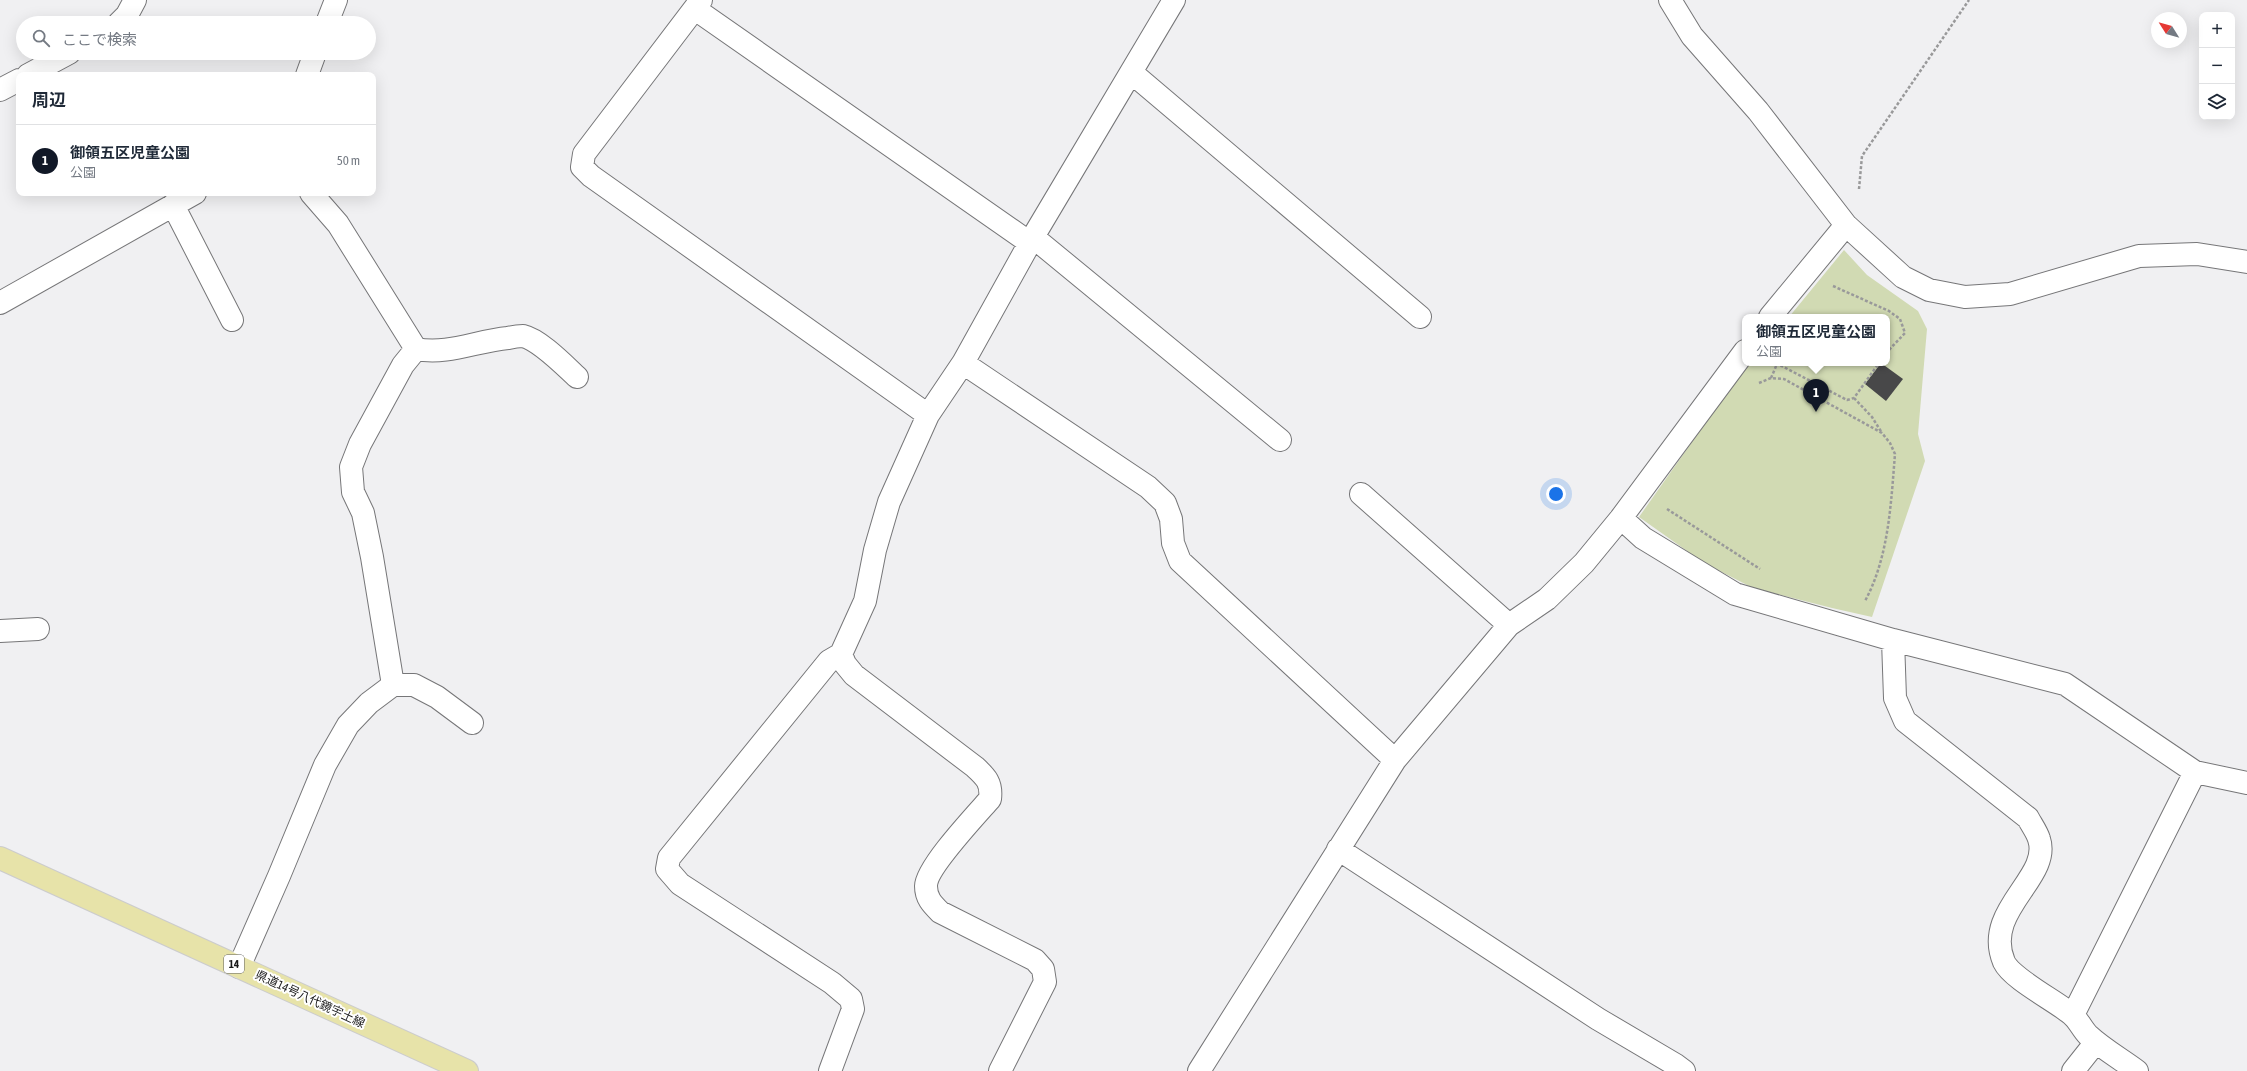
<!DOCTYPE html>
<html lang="ja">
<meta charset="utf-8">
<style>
body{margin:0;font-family:"Asap Condensed","Noto Sans JP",sans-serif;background:#f6f6f7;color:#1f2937}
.controls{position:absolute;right:12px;top:12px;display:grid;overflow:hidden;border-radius:8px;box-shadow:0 4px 16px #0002}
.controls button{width:36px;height:36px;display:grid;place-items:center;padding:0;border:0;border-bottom:1px solid #e0e1e3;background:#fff;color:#1f2937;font:20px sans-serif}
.compass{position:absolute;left:2151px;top:12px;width:36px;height:36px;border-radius:50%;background:#fff;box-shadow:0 4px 16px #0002;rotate:307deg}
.you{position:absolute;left:1556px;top:494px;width:14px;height:14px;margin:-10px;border:3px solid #fff;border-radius:50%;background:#1a73e8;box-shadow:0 0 0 6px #1a73e833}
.badge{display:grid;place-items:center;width:26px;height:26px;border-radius:50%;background:#111827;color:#fff;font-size:13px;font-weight:700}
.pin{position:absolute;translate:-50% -33px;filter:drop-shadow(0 1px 2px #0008)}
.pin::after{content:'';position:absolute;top:21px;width:14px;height:12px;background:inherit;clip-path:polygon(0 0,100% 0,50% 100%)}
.popup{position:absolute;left:1742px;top:314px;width:148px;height:52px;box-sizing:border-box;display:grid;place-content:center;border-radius:8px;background:#fff;filter:drop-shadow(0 1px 3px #0005);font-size:13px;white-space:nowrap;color:#747a83}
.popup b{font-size:15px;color:#1f2937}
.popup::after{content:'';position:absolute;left:50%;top:100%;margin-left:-8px;border:8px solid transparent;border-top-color:#fff}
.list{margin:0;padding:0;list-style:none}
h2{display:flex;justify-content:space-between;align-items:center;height:52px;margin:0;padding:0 16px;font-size:17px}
h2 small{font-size:13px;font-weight:400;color:#747a83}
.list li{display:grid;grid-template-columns:26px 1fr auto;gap:12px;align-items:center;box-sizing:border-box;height:72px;padding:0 16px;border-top:1px solid #e0e1e3}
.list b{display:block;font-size:15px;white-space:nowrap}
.list p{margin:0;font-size:13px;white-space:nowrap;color:#747a83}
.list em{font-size:13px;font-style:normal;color:#747a83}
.icon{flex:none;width:22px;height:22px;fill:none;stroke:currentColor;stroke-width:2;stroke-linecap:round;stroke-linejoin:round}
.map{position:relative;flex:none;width:2247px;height:1071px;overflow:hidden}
.search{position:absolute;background:#fff;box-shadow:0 4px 16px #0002;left:16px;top:16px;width:360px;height:44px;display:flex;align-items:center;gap:10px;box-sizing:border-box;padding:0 14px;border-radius:22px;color:#747a83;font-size:15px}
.panel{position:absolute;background:#fff;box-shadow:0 4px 16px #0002;left:16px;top:72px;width:360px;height:124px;border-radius:8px}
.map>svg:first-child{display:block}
.green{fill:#d1dab3}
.building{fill:#484849}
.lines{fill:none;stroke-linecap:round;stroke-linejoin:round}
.street-casing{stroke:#767678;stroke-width:24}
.primary-casing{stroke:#ccc;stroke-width:24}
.path{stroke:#99999a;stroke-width:2.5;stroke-dasharray:3 2;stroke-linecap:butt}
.street{stroke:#fff;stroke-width:22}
.primary{stroke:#e7e3a9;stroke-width:22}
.labels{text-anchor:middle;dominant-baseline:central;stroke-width:4;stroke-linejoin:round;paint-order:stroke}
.shield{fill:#fff;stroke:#5e5e5e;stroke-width:1}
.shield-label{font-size:11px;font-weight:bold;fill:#191919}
.street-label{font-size:12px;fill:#191919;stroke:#fff}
</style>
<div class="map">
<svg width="2247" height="1071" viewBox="0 0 2247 1071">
<rect width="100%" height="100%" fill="#f0f0f2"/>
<path class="green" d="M1844,250L1867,275L1918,311L1927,329L1918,434L1925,461L1872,617L1832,608L1753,588L1704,563L1639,517L1728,391L1751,363H1887V317H1789Z"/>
<path class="building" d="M1881,363L1903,379L1886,401L1865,384Z"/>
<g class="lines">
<defs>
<path id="street" d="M701,0L584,154L582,167L591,176L928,415
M1670,0L1692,36L1758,111L1846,225L1903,277L1929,290L1965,297L2010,294L2139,256L2197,254L2247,262
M695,9L1030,243
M119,23L127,15L135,0
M327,23L336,0
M1132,73L1420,317
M28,75L69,53
M307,75L315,53
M0,90L19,80
M173,205L232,320
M1033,237L1280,440
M0,303L195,193
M1770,317L1846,225
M416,349C448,355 476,341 508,338C512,337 519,336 523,336C540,340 564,365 577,377
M963,363L1148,487L1165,503L1171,519L1173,543L1180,561L1395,760
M1361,494L1509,625
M1621,518L1745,351
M0,631L38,629
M1893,640L1895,698L1905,721L2028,818C2031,824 2037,832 2039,839C2052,878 1982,910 2004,962C2012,979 2056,1001 2071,1014C2078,1019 2082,1029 2088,1035C2103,1049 2121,1059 2137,1071
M393,685H414L437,697L472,723
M1338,849L1598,1019L1676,1065L1684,1071
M239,967L279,876L325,765L348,725L369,703L393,685L372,557L363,513L353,492L351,467L360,444L403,365L416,349L338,224L311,193
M2073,1015L2195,772
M830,1071L853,1009L851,999L832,983L680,884L667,869L669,858L829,661L841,654
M1000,1071L1045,982L1043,969L1035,960L940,912C932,904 926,898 926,886C926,868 976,815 990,799C992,783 986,777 975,767L854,675L845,664L841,654L865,601L875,550L889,502L928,415L963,363L1033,237L1174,0
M1199,1071L1395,760L1509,625L1547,599L1584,563L1621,518L1643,538L1735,594L1893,640L2065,684L2195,772L2247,783
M2073,1071L2096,1042"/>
<path id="primary" d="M0,858L467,1071"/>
</defs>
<use href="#street" class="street-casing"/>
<use href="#primary" class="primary-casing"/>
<path class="path" d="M1859,189L1862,156L1969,0
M1833,286L1889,311L1900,319L1905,333L1887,352
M1776,363L1847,400L1854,398L1879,363
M1771,378L1777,364
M1759,383L1771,378L1784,379L1882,433L1890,443L1895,454C1891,502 1889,557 1865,601
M1854,398L1872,417L1882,433
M1667,509L1760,569"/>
<use href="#street" class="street"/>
<use href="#primary" class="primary"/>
</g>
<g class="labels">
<rect class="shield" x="224" y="955" width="20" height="18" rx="3"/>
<g class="shield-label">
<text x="234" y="964">14</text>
</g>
<g class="street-label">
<text transform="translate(310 999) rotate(25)">県道14号八代鏡宇土線</text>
</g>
</g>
</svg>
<div class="controls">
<button>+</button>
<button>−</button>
<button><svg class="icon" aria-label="layers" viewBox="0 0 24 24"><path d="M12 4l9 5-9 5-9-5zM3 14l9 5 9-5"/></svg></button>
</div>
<svg class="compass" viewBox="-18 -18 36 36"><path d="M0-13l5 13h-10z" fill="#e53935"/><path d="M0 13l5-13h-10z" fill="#747a83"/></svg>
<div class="you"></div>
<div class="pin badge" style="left:1816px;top:412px">1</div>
<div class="popup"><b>御領五区児童公園</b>公園</div>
<div class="search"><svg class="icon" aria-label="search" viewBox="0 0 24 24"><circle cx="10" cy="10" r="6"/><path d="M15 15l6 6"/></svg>ここで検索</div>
<section class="panel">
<h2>周辺<small></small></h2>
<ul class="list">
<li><span class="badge">1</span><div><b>御領五区児童公園</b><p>公園</p></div><em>50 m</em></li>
</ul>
</section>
</div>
